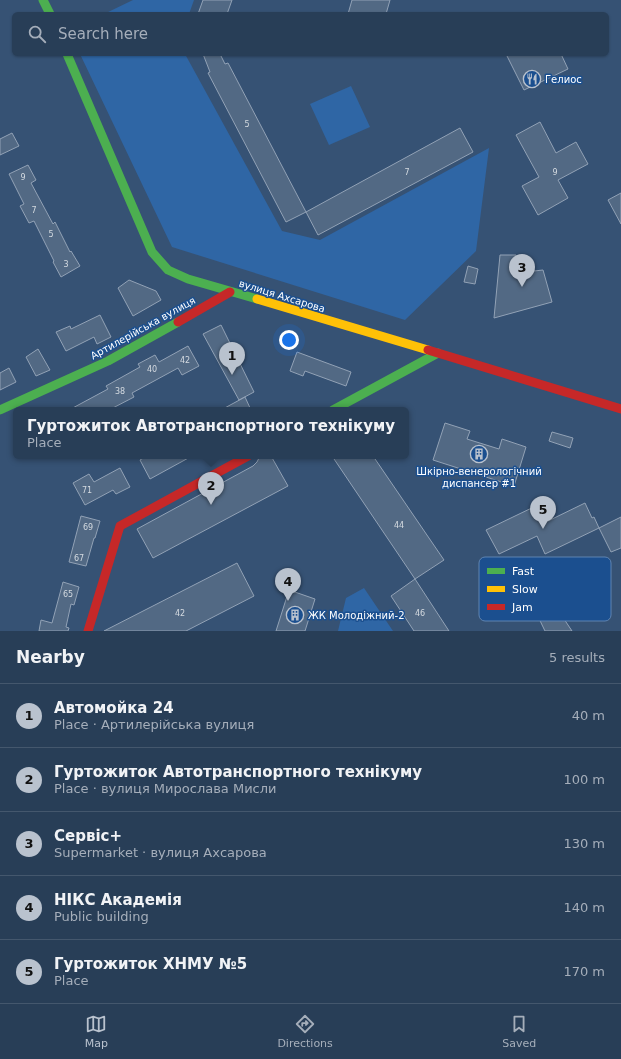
<!DOCTYPE html>
<meta charset="utf-8">
<style>
body{margin:0;font-family:"DejaVu Sans",sans-serif;background:#344961;color:#f1f3f6}
.you{position:absolute;left:289px;top:340px;width:14px;height:14px;margin:-10px;border:3px solid #fff;border-radius:50%;background:#1a73e8;box-shadow:0 0 0 6px #1a73e833}
.badge{display:grid;place-items:center;width:26px;height:26px;border-radius:50%;background:#b9c2ce;color:#111;font-size:13px;font-weight:700}
.pin{position:absolute;translate:-50% -33px;filter:drop-shadow(0 1px 2px #0008)}
.pin::after{content:'';position:absolute;top:21px;width:14px;height:12px;background:inherit;clip-path:polygon(0 0,100% 0,50% 100%)}
.popup{position:absolute;left:13px;top:407px;width:396px;height:52px;box-sizing:border-box;display:grid;place-content:center;border-radius:6px;background:#283e57;filter:drop-shadow(0 1px 3px #0005);font-size:13px;white-space:nowrap;color:#a5aeba}
.popup b{font-size:15px;color:#f1f3f6}
.popup::after{content:'';position:absolute;left:50%;top:100%;margin-left:-8px;border:8px solid transparent;border-top-color:#283e57}
.list{margin:0;padding:0;list-style:none}
h2{display:flex;justify-content:space-between;align-items:center;height:52px;margin:0;padding:0 16px;font-size:17px}
h2 small{font-size:13px;font-weight:400;color:#a5aeba}
.list li{display:grid;grid-template-columns:26px 1fr auto;gap:12px;align-items:center;box-sizing:border-box;height:64px;padding:0 16px;border-top:1px solid #44576d}
.list b{display:block;font-size:15px;white-space:nowrap}
.list p{margin:0;font-size:13px;white-space:nowrap;color:#a5aeba}
.list em{font-size:13px;font-style:normal;color:#a5aeba}
.icon{flex:none;width:22px;height:22px;fill:none;stroke:currentColor;stroke-width:2;stroke-linecap:round;stroke-linejoin:round}
.map{position:relative;flex:none;width:621px;height:631px;overflow:hidden}
.search{position:absolute;background:#283e57;box-shadow:0 1px 3px #0004;left:12px;right:12px;top:12px;height:44px;display:flex;align-items:center;gap:10px;box-sizing:border-box;padding:0 14px;border-radius:6px;color:#a5aeba;font-size:15px}
.sheet{height:372px;background:#283e57}
nav{display:flex;justify-content:space-around;align-items:center;box-sizing:border-box;height:56px;border-top:1px solid #44576d;background:#283e57;font-size:11px;color:#a5aeba}
nav a{display:grid;justify-items:center;gap:2px}
nav .on{color:#b9c2ce}
.map>svg:first-child{display:block}
.green{fill:#2f66a5}
.building{fill:#526984;stroke:#92a2b6}
.lines{fill:none;stroke-linecap:round;stroke-linejoin:round}
.fast{stroke:#4caf50;stroke-width:9}
.slow{stroke:#ffc107;stroke-width:9}
.jam{stroke:#c62828;stroke-width:9}
.labels{text-anchor:middle;dominant-baseline:central;stroke-width:3;stroke-linejoin:round;paint-order:stroke}
.number-label{font-size:8px;fill:#d4dae0}
.poi-label{font-size:10px;fill:#fff;stroke:#1b4f8f;text-anchor:start}
.street-label{font-size:10px;fill:#fff;stroke:#1b4f8f}
.key{fill:#1b4f8f;stroke:#5f84b1;stroke-width:1}
.key-label{font-size:11px;fill:#fff}
</style>
<div class="map">
<svg width="621" height="631" viewBox="0 0 621 631">
<rect width="100%" height="100%" fill="#365274"/>
<path class="green" d="M133,0H194L189,14H104Z
M80,54H185L282,231L320,240L489,148L476,251L405,320L172,247Z
M351,86L370,127L329,145L310,104Z
M364,588L393,631H338L346,598Z"/>
<path class="building" d="M203,0H232L227,14H198Z
M352,0H390L386,14H348Z
M203,54H220L225,64L228,63L306,212L286,222L208,73L210,72Z
M506,54H561L568,69L524,90Z
M540,122L556,153L576,142L588,164L558,180L568,198L538,215L522,186L539,177L516,135Z
M460,128L473,152L318,235L306,212Z
M12,133L19,146L0,155V139Z
M28,165L36,180L31,183L53,224L55,222L70,252L71,251L80,266L61,277L53,262L54,261L34,221L29,223L20,206L24,204L9,174Z
M621,193V224L608,200Z
M500,255H516V273L543,270L552,302L494,318Z
M468,266L478,269L475,284L464,282Z
M129,280L156,291L161,300L133,316L118,288Z
M100,315L111,337L97,344L94,337L66,351L56,332L70,326L71,329Z
M221,325L254,392L239,400L203,334Z
M188,346L199,366L182,375L178,368L132,393L134,397L109,410H69L108,389L106,386L140,367L138,364L155,355L159,362Z
M38,349L50,370L36,376L26,357Z
M297,352L351,372L346,386L305,371L303,376L290,371Z
M9,368L16,382L0,390V373Z
M245,397L251,410H221Z
M445,423L470,431L467,439L499,449L502,439L526,447L514,486L433,460Z
M552,432L573,438L570,448L549,441Z
M147,456H192L150,479L140,460Z
M262,456H271L288,486L153,558L137,529L253,466L257,462L259,458Z
M332,456H373L444,560L415,579Z
M120,468L130,487L116,494L113,490L85,505L73,483L89,474L94,482Z
M585,503L592,518L594,517L599,528L545,554L537,536L499,554L486,530L540,504L548,521Z
M81,516L100,521L95,538H94L86,566L69,562Z
M621,517V548L611,552L599,528Z
M237,563L254,596L186,631H104Z
M415,579L449,631H414L391,596Z
M63,582L79,587L74,605L71,604L66,627L69,628L68,631H39L41,620L52,623Z
M289,590L315,599L305,631H276Z
M548,596L558,615L560,613L572,631H545L532,604Z"/>
<g class="lines">
<path class="fast" d="M43,0L50,14
M67,54L152,252L168,270L188,279L257,299
M0,410L108,361L178,322
M333,410L438,353"/>
<path class="slow" d="M257,299L428,350"/>
<path class="jam" d="M178,322L230,292
M428,350L621,409
M88,631L120,526L248,456"/>
</g>
<defs>
<symbol id="restaurant-ring" viewBox="-11 -11 22 22"><circle r="9.5" fill="#1b4f8f" stroke="#b9c2ce" stroke-width="1.5"/><path d="M-5-6h1v4h1v-4h1v4h1v-4h1v5L-1.5 .5V6h-2V.5L-5-1ZM5-6V6H3V1.5H1.5Q1.5-4 5-6Z" fill="#b9c2ce"/></symbol>
<symbol id="building-ring" viewBox="-11 -11 22 22"><circle r="9.5" fill="#1b4f8f" stroke="#b9c2ce" stroke-width="1.5"/><path d="M-4-6H4V6H1V3H-1V6H-4ZM-2.5-4.3h1.7v1.8h-1.7ZM.8-4.3h1.7v1.8H.8ZM-2.5-1h1.7V.8h-1.7ZM.8-1h1.7V.8H.8Z" fill="#b9c2ce"/></symbol>
</defs>
<g fill-rule="evenodd">
<use href="#restaurant-ring" x="522" y="69" width="20" height="20"/>
<use href="#building-ring" x="469" y="444" width="20" height="20"/>
<use href="#building-ring" x="285" y="605" width="20" height="20"/>
</g>
<g class="labels">
<g class="number-label">
<text x="247" y="124">5</text>
<text x="407" y="172">7</text>
<text x="555" y="172">9</text>
<text x="23" y="177">9</text>
<text x="34" y="210">7</text>
<text x="51" y="234">5</text>
<text x="66" y="264">3</text>
<text x="185" y="360">42</text>
<text x="152" y="369">40</text>
<text x="120" y="391">38</text>
<text x="87" y="490">71</text>
<text x="399" y="525">44</text>
<text x="88" y="527">69</text>
<text x="79" y="558">67</text>
<text x="68" y="594">65</text>
<text x="180" y="613">42</text>
<text x="420" y="613">46</text>
</g>
<g class="poi-label">
<text x="545" y="79">Гелиос</text>
<text x="479" y="471" text-anchor="middle">Шкірно-венерологічний<tspan x="479" dy="12">диспансер #1</tspan></text>
<text x="308" y="615">ЖК Молодіжний-2</text>
</g>
<g class="street-label">
<text transform="translate(282 296) rotate(17)">вулиця Ахсарова</text>
<text transform="translate(143 328) rotate(-29)">Артилерійська вулиця</text>
</g>
</g>
<rect x="479" y="557" width="132" height="64" rx="6" class="key"/>
<rect x="487" y="568" width="18" height="6" fill="#4caf50"/>
<rect x="487" y="586" width="18" height="6" fill="#ffc107"/>
<rect x="487" y="604" width="18" height="6" fill="#c62828"/>
<g class="key-label">
<text x="512" y="575">Fast</text>
<text x="512" y="593">Slow</text>
<text x="512" y="611">Jam</text>
</g>
</svg>
<div class="you"></div>
<div class="pin badge" style="left:232px;top:375px">1</div>
<div class="pin badge" style="left:211px;top:505px">2</div>
<div class="popup"><b>Гуртожиток Автотранспортного технікуму</b>Place</div>
<div class="pin badge" style="left:522px;top:287px">3</div>
<div class="pin badge" style="left:288px;top:601px">4</div>
<div class="pin badge" style="left:543px;top:529px">5</div>
<div class="search"><svg class="icon" aria-label="search" viewBox="0 0 24 24"><circle cx="10" cy="10" r="6"/><path d="M15 15l6 6"/></svg>Search here</div>
</div>
<section class="sheet">
<h2>Nearby<small>5 results</small></h2>
<ul class="list">
<li><span class="badge">1</span><div><b>Автомойка 24</b><p>Place · Артилерійська вулиця</p></div><em>40 m</em></li>
<li><span class="badge">2</span><div><b>Гуртожиток Автотранспортного технікуму</b><p>Place · вулиця Мирослава Мисли</p></div><em>100 m</em></li>
<li><span class="badge">3</span><div><b>Сервіс+</b><p>Supermarket · вулиця Ахсарова</p></div><em>130 m</em></li>
<li><span class="badge">4</span><div><b>НІКС Академія</b><p>Public building</p></div><em>140 m</em></li>
<li><span class="badge">5</span><div><b>Гуртожиток ХНМУ №5</b><p>Place</p></div><em>170 m</em></li>
</ul>
</section>
<nav>
<a class="on"><svg class="icon" aria-label="map" viewBox="0 0 24 24"><path d="M3 6l6-2 6 2 6-2v14l-6 2-6-2-6 2zM9 4v14M15 6v14"/></svg>Map</a>
<a><svg class="icon" aria-label="directions" viewBox="0 0 24 24"><path d="M12 3l9 9-9 9-9-9zM9 14v-3h6M13 9l2 2-2 2"/></svg>Directions</a>
<a><svg class="icon" aria-label="saved" viewBox="0 0 24 24"><path d="M7 4h10v16l-5-4-5 4z"/></svg>Saved</a>
</nav>
